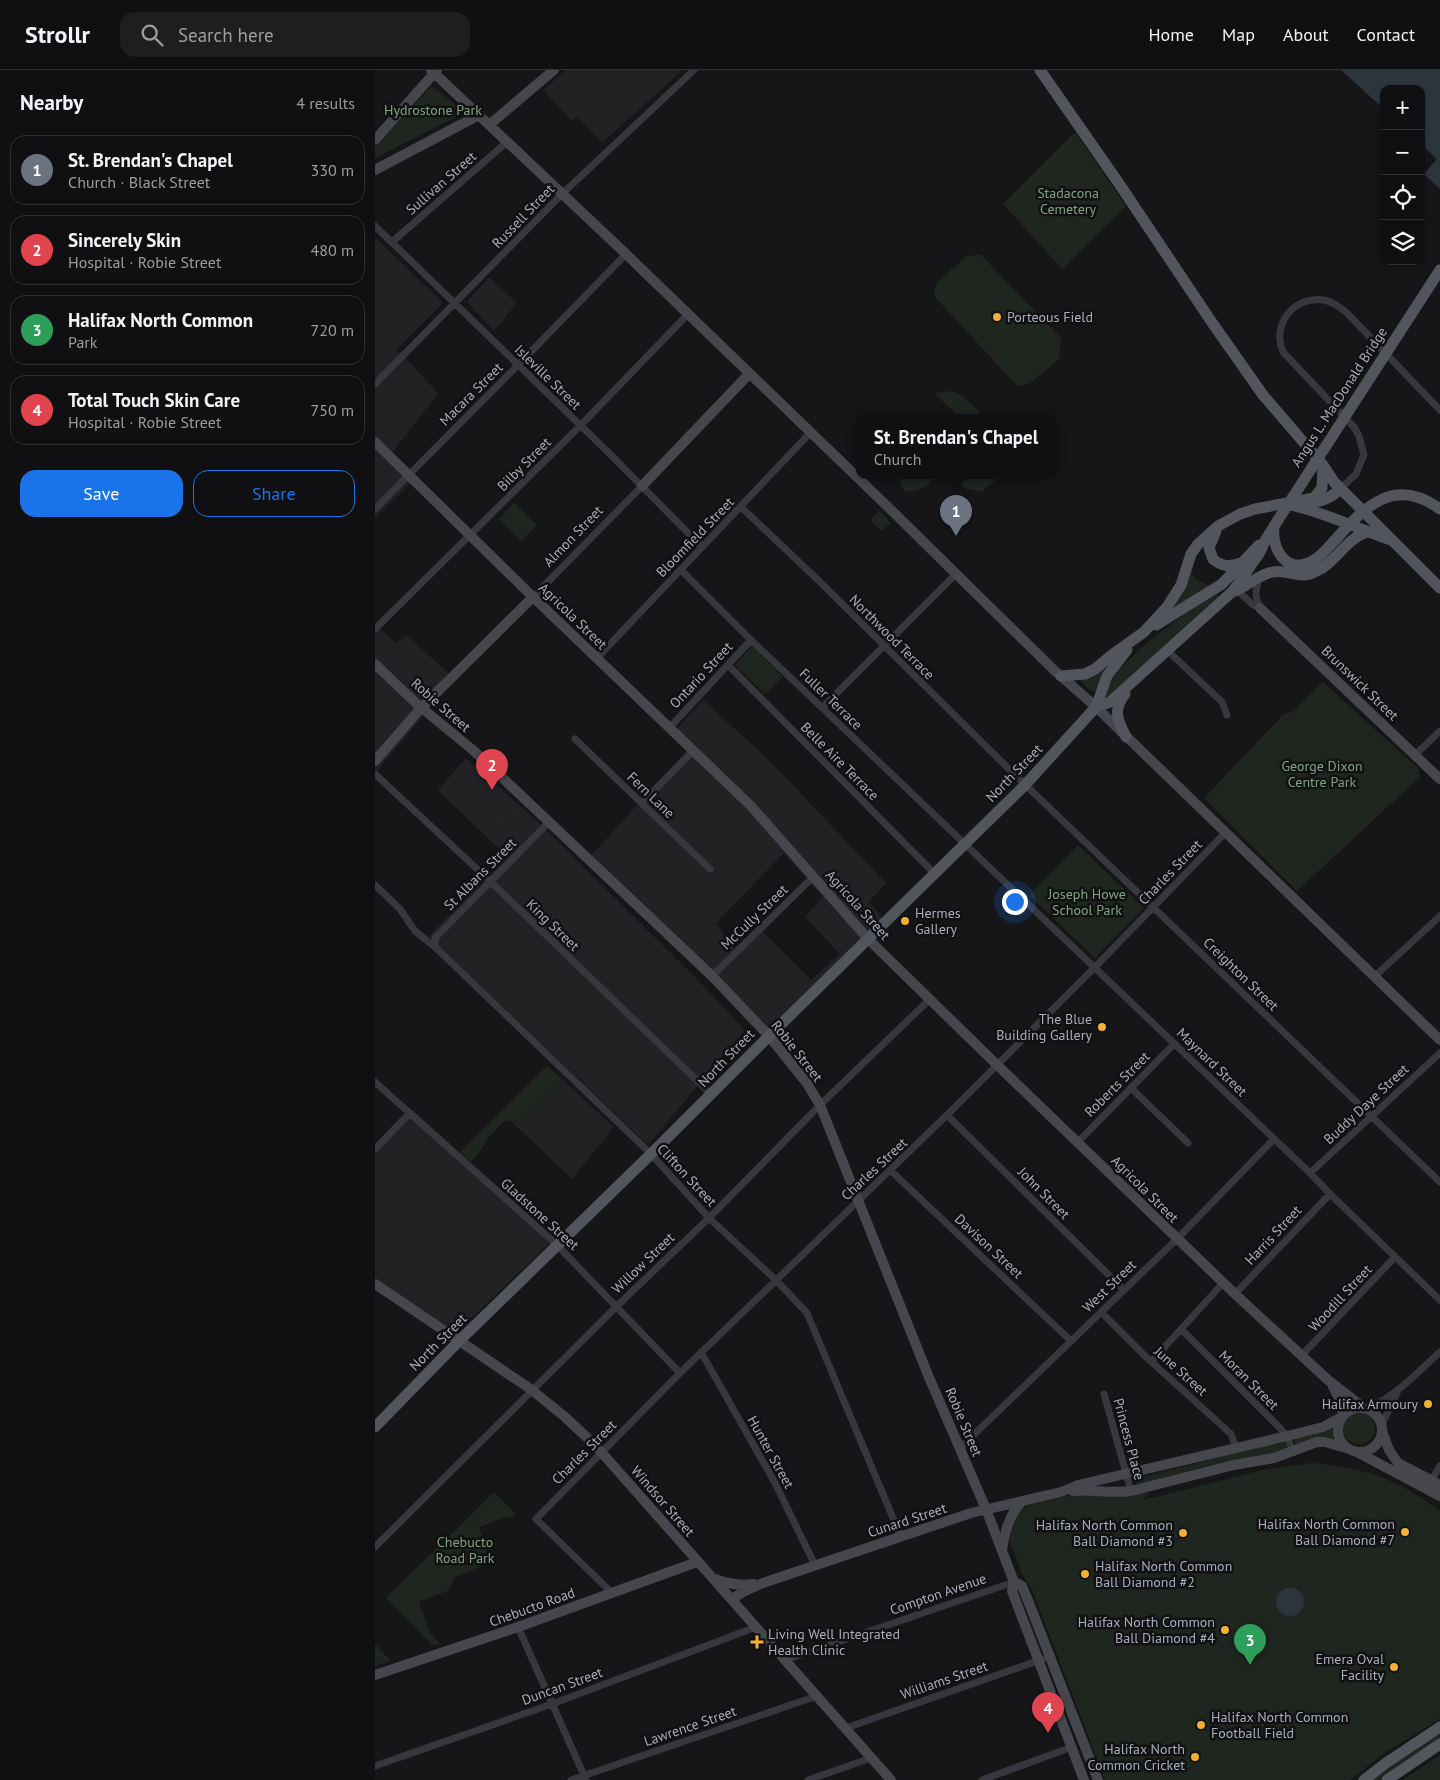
<!DOCTYPE html>
<meta charset="utf-8">
<style>
body{margin:0;font-family:"PT Sans",sans-serif;background:#1e1e20;color:#f1f3f6}
.controls{position:absolute;right:15px;top:15px;display:grid;overflow:hidden;border-radius:10px;box-shadow:0 1px 4px #0004}
.controls button{width:45px;height:45px;display:grid;place-items:center;padding:0;border:0;border-bottom:1px solid #303032;background:#101012;color:#f1f3f6;font:25px sans-serif}
.you{position:absolute;left:639px;top:831px;width:18px;height:18px;margin:-12px;border:4px solid #fff;border-radius:50%;background:#1a73e8;box-shadow:0 0 0 8px #1a73e833}
.badge{display:grid;place-items:center;width:32px;height:32px;border-radius:50%;background:#1a73e8;color:#fff;font-size:16px;font-weight:700}
.pin{position:absolute;translate:-50% -41px;filter:drop-shadow(0 1px 2px #0008)}
.pin::after{content:'';position:absolute;top:26px;width:18px;height:15px;background:inherit;clip-path:polygon(0 0,100% 0,50% 100%)}
.popup{position:absolute;left:481px;top:344px;width:200px;height:65px;box-sizing:border-box;display:grid;place-content:center;border-radius:10px;background:#101012;filter:drop-shadow(0 1px 4px #0005);font-size:16px;white-space:nowrap;color:#9c9d9f}
.popup b{font-size:19px;color:#f1f3f6}
.popup::after{content:'';position:absolute;left:50%;top:100%;margin-left:-10px;border:10px solid transparent;border-top-color:#101012}
.list{margin:0;padding:0;list-style:none}
h2{display:flex;justify-content:space-between;align-items:center;height:65px;margin:0;padding:0 20px;font-size:21px}
h2 small{font-size:16px;font-weight:400;color:#9c9d9f}
.list li{display:grid;grid-template-columns:32px 1fr auto;gap:15px;align-items:center;box-sizing:border-box;height:70px;margin:0 10px 10px;padding:0 10px;border:1px solid #303032;border-radius:15px}
.list b{display:block;font-size:19px;white-space:nowrap}
.list p{margin:0;font-size:16px;white-space:nowrap;color:#9c9d9f}
.list em{font-size:16px;font-style:normal;color:#9c9d9f}
.actions{display:flex;gap:10px;padding:15px 20px}
.actions a{flex:1;padding:11px 0;border:1px solid #1a73e8;border-radius:15px;text-align:center;font-size:18px;color:#1a73e8}
.actions .main{background:#1a73e8;color:#fff}
.icon{flex:none;width:28px;height:28px;fill:none;stroke:currentColor;stroke-width:2;stroke-linecap:round;stroke-linejoin:round}
.map{position:relative;flex:none;width:1065px;height:1710px;overflow:hidden}
header{display:flex;align-items:center;gap:30px;box-sizing:border-box;height:70px;padding:0 25px;background:#101012;border-bottom:1px solid #303032}
header strong{font-size:24px}
nav{display:flex;gap:28px;margin-inline-start:auto;font-size:18px}
.search{width:350px;height:45px;background:#1e1e20;display:flex;align-items:center;gap:12px;box-sizing:border-box;padding:0 18px;border-radius:15px;color:#9c9d9f;font-size:19px}
main{display:flex}
aside{flex:1;background:#101012}
.map>svg:first-child{display:block}
.built{fill:#222225;fill-rule:evenodd}
.green{fill:#1e261f}
.water{fill:#2c353c}
.lines{fill:none;stroke-linecap:round;stroke-linejoin:round}
.street{stroke:#37383d;stroke-width:7}
.secondary{stroke:#45474d;stroke-width:10}
.primary{stroke:#53555c;stroke-width:11}
.primary-bridge{stroke:#53555c;stroke-width:11}
.poi-dot{fill:#f2b134;stroke:#111113;stroke-width:2}
.labels{text-anchor:middle;dominant-baseline:central;stroke-width:5;stroke-linejoin:round;paint-order:stroke}
.park-label{font-size:14px;fill:#7fa381;stroke:#111113}
.street-label{font-size:14px;fill:#a8adb8;stroke:#111113}
.poi-label{font-size:14px;fill:#a8adb8;stroke:#111113;text-anchor:end}
</style>
<header>
<strong>Strollr</strong>
<div class="search"><svg class="icon" aria-label="search" viewBox="0 0 24 24"><circle cx="10" cy="10" r="6"/><path d="M15 15l6 6"/></svg>Search here</div>
<nav><a>Home</a><a>Map</a><a>About</a><a>Contact</a></nav>
</header>
<main>
<aside>
<h2>Nearby<small>4 results</small></h2>
<ul class="list">
<li><span class="badge" style="background:#6b7280">1</span><div><b>St. Brendan's Chapel</b><p>Church · Black Street</p></div><em>330 m</em></li>
<li><span class="badge" style="background:#e0444e">2</span><div><b>Sincerely Skin</b><p>Hospital · Robie Street</p></div><em>480 m</em></li>
<li><span class="badge" style="background:#2e9e5b">3</span><div><b>Halifax North Common</b><p>Park</p></div><em>720 m</em></li>
<li><span class="badge" style="background:#e0444e">4</span><div><b>Total Touch Skin Care</b><p>Hospital · Robie Street</p></div><em>750 m</em></li>
</ul>
<div class="actions"><a class="main">Save</a><a>Share</a></div>
</aside>
<div class="map">
<svg width="1065" height="1710" viewBox="0 0 1065 1710">
<rect width="100%" height="100%" fill="#161618"/>
<path class="built" d="M191,0H304L305,2L227,73L202,46L197,51L168,20Z
M0,167L68,233L22,279L63,323L15,386L36,413L0,448Z
M114,207L142,233L119,261L92,232Z
M4,557L20,573L31,565L79,608L59,628L47,629L49,645L0,703V562Z
M328,630L391,687L511,813L494,832L506,846L510,854L393,969L214,788L315,677L299,662ZM409,783L448,827L430,847L465,884L436,910L385,859L363,883L341,853Z
M91,688L163,752L322,909L370,960L273,1075L126,935L60,875L54,866L132,787L63,720Z
M187,1009L239,1057L197,1109L136,1051L150,1049Z
M38,1040L180,1168L81,1263L0,1209V1079Z"/>
<path class="green" d="M58,17L86,39L87,44L0,88V77L55,18Z
M700,62L751,136L687,199L628,134Z
M605,184L686,268L684,289L654,314L642,316L559,226L561,214L590,187Z
M578,321L589,327L609,347H584L559,323Z
M526,405H561C552,422 521,432 526,405Z
M577,405H626L607,422L589,418Z
M139,433L162,455L146,471L124,449Z
M504,441L516,453L506,461L495,450Z
M814,496L820,509L835,516L800,538L797,536Z
M841,523L844,526L731,629C731,594 814,542 841,523Z
M377,576L408,607L390,624L360,595Z
M730,597L731,598L720,622L713,619L704,608Z
M948,612L1045,700L1042,702L1046,706L922,821L829,728L909,644L919,641Z
M139,737L145,741L129,758L123,751Z
M703,775L769,838L720,888L654,825Z
M172,996L187,1009L150,1049L128,1052L111,1070V1073L96,1092L85,1082Z
M968 1358a16 16 0 1 1 32 0a16 16 0 1 1-32 0Z
M959,1356V1362L961,1370L922,1375L920,1373V1367Z
M908,1370L911,1373V1378L906,1383L856,1391L763,1415L760,1411L761,1409Z
M936,1393C987,1397 1024,1409 1065,1441V1649L1009,1683L975,1710H730L658,1522L647,1504L635,1472L636,1457L643,1443L649,1438L659,1434L702,1424H757L775,1422L768,1430L887,1400Z
M119,1422L141,1444L137,1448L135,1446L104,1457L116,1494L114,1493L80,1507L73,1521L44,1531L54,1562L65,1573L58,1576L11,1528Z
M0,1574L16,1591L0,1596Z
M1065,1662V1669L1024,1695L1004,1710H994Z
M1065,1685V1710H1027Z"/>
<path class="water" d="M966,0H1065V119L1049,104L1062,89L1046,74V19H1009V39Z
M901 1532a14 14 0 1 1 28 0a14 14 0 1 1-28 0Z"/>
<g class="lines">
<path class="street" d="M0,156L234,383L327,477
M17,172L132,72
M0,314L187,124L319,0
M965,419L981,404L989,385L984,366L979,357L908,282C896,255 919,225 949,230C958,232 965,237 972,243L1065,340
M366,437L443,510L641,706L1065,1112
M0,439L143,295L251,184
M306,500L376,570L935,1103L955,1124L1065,1230
M884,508C881,520 879,526 885,538
M862,520L877,534L885,538
M158,527L267,416
M0,559L205,356L313,244
M793,581L847,632L852,645
M222,588L436,362
M353,595L560,804
M447,638L581,504
M295,657L376,570
M200,669L335,799
M1040,685L1065,661
M0,704L116,812L337,1025
M267,733L319,680
M0,815L25,839L40,861L60,877L276,1084L334,1148L401,1210L432,1243L526,1467
M60,877V868L175,751
M337,906L439,806
M999,907L1065,846
M0,1012L182,1175L305,1303
M756,1018L813,1073
M572,1045L748,1219
M703,1072L799,974
M0,1079L35,1043
M516,1101L695,1270
M935,1103L1065,983
M860,1224L955,1124
M730,1246L770,1286L856,1364L861,1377
M806,1259L904,1357L912,1366L918,1382
M326,1282L400,1413L440,1495
M927,1285L1020,1187
M777,1291L848,1213
M729,1324L756,1421
M992,1339C1021,1326 1042,1303 1065,1282
M1007,1354L1022,1323
M585,1378L802,1169L899,1069
M1056,1411L1065,1396
M0,1477L242,1236L334,1148L445,1035L555,929
M237,1523L161,1449L305,1303L572,1045L724,893L850,763
M143,1557L211,1710
M410,1590L639,1512
M471,1658L668,1589
M0,1696L177,1634L381,1557
M196,1710L442,1626
M433,1710L496,1688
M607,1710L697,1677"/>
<path class="secondary" d="M56,0L251,184L512,436L679,600L721,637L1065,970
M114,55L179,0
M0,70L62,0
M0,100L104,45
M0,372L158,527L376,736L494,870L617,990L860,1224L953,1310L989,1338
M267,416L374,304
M885,538L1065,709
M0,594L42,634L99,681L337,906L394,966L431,1012L445,1035L553,1305L611,1439L639,1512L637,1521L709,1710
M0,691L46,638L158,527
M0,1214L157,1320L190,1347L220,1375L516,1710
M958,1317L966,1332L968,1345
M963 1360a22 22 0 1 1 44 0a22 22 0 1 1-44 0Z
M1007,1361L1014,1380L1023,1393L1065,1415
M982,1382L1065,1426
M698,1421C717,1419 737,1424 756,1421L859,1395L899,1388L942,1372H950L971,1378
M627,1480C630,1461 634,1445 647,1431
M340,1509C353,1514 365,1516 379,1514
M639,1512L647,1516L654,1533L723,1710
M357,1529L368,1522L388,1513L596,1443L686,1422L703,1415L912,1366L948,1357L967,1347
M0,1605L143,1557L322,1492"/>
<path class="primary" d="M665,0L745,115L838,254L888,325L948,395L959,412L1065,518
M932,433C945,432 955,429 965,419
M916,435C951,443 983,459 1016,470
M899,456C896,481 913,506 939,490C948,485 955,475 962,468
M841,461L834,478L838,489C847,497 855,497 866,493
M860,521C873,516 884,504 898,502C912,499 925,510 940,502C961,493 970,469 992,462
M781,555L847,514L884,475
M686,606L710,604L720,599L738,584L769,562L792,537L806,515L816,484L823,474L843,456L865,444L880,439L939,428L947,418L948,395
M750,624C737,641 743,650 751,667
M721,637L732,606L752,580
M0,1357L85,1270L276,1084L394,966L650,715L721,637L735,632L858,521L885,482L890,471L903,450
M989,1710L1011,1693L1065,1657
M1012,1710L1065,1674"/>
<path class="primary-bridge" d="M903,450L1065,200
M962,468C992,434 1021,407 1065,439"/>
</g>
<g class="poi-dot">
<circle cx="622" cy="247" r="5"/>
<circle cx="530" cy="851" r="5"/>
<circle cx="727" cy="957" r="5"/>
<circle cx="1053" cy="1334" r="5"/>
<circle cx="1030" cy="1462" r="5"/>
<circle cx="808" cy="1463" r="5"/>
<circle cx="710" cy="1504" r="5"/>
<circle cx="850" cy="1560" r="5"/>
<path d="M379.5 1564.5h5v5h5v5h-5v5h-5v-5h-5v-5h5z"/>
<circle cx="1019" cy="1597" r="5"/>
<circle cx="826" cy="1655" r="5"/>
<circle cx="820" cy="1687" r="5"/>
</g>
<g class="labels">
<g class="park-label">
<text x="58" y="40">Hydrostone Park</text>
<text x="693" y="123">Stadacona<tspan x="693" dy="16">Cemetery</tspan></text>
<text x="947" y="696">George Dixon<tspan x="947" dy="16">Centre Park</tspan></text>
<text x="712" y="824">Joseph Howe<tspan x="712" dy="16">School Park</tspan></text>
<text x="90" y="1472">Chebucto<tspan x="90" dy="16">Road Park</tspan></text>
</g>
<g class="street-label">
<text transform="translate(66 113) rotate(-41)">Sullivan Street</text>
<text transform="translate(148 146) rotate(-46)">Russell Street</text>
<text transform="translate(173 307) rotate(44)">Isleville Street</text>
<text transform="translate(96 324) rotate(-45)">Macara Street</text>
<text transform="translate(964 327) rotate(-57)">Angus L. MacDonald Bridge</text>
<text transform="translate(149 394) rotate(-45)">Bilby Street</text>
<text transform="translate(198 466) rotate(-46)">Almon Street</text>
<text transform="translate(320 467) rotate(-46)">Bloomfield Street</text>
<text transform="translate(198 546) rotate(44)">Agricola Street</text>
<text transform="translate(517 567) rotate(45)">Northwood Terrace</text>
<text transform="translate(326 605) rotate(-47)">Ontario Street</text>
<text transform="translate(985 613) rotate(44)">Brunswick Street</text>
<text transform="translate(456 629) rotate(44)">Fuller Terrace</text>
<text transform="translate(66 635) rotate(41)">Robie Street</text>
<text transform="translate(465 691) rotate(45)">Belle Aire Terrace</text>
<text transform="translate(639 703) rotate(-46)">North Street</text>
<text transform="translate(276 725) rotate(44)">Fern Lane</text>
<text transform="translate(795 802) rotate(-46)">Charles Street</text>
<text transform="translate(105 804) rotate(-45)">St Albans Street</text>
<text transform="translate(483 835) rotate(48)">Agricola Street</text>
<text transform="translate(379 847) rotate(-44)">McCully Street</text>
<text transform="translate(178 855) rotate(44)">King Street</text>
<text transform="translate(866 904) rotate(44)">Creighton Street</text>
<text transform="translate(422 981) rotate(52)">Robie Street</text>
<text transform="translate(351 988) rotate(-46)">North Street</text>
<text transform="translate(837 992) rotate(44)">Maynard Street</text>
<text transform="translate(742 1014) rotate(-45)">Roberts Street</text>
<text transform="translate(991 1034) rotate(-43)">Buddy Daye Street</text>
<text transform="translate(499 1099) rotate(-43)">Charles Street</text>
<text transform="translate(312 1105) rotate(47)">Clifton Street</text>
<text transform="translate(770 1119) rotate(45)">Agricola Street</text>
<text transform="translate(669 1123) rotate(45)">John Street</text>
<text transform="translate(165 1144) rotate(42)">Gladstone Street</text>
<text transform="translate(898 1165) rotate(-47)">Harris Street</text>
<text transform="translate(614 1176) rotate(43)">Davison Street</text>
<text transform="translate(268 1193) rotate(-44)">Willow Street</text>
<text transform="translate(734 1216) rotate(-44)">West Street</text>
<text transform="translate(965 1228) rotate(-47)">Woodill Street</text>
<text transform="translate(63 1272) rotate(-45)">North Street</text>
<text transform="translate(806 1301) rotate(42)">June Street</text>
<text transform="translate(874 1310) rotate(45)">Moran Street</text>
<text transform="translate(589 1352) rotate(67)">Robie Street</text>
<text transform="translate(754 1369) rotate(75)">Princess Place</text>
<text transform="translate(209 1382) rotate(-45)">Charles Street</text>
<text transform="translate(396 1382) rotate(61)">Hunter Street</text>
<text transform="translate(288 1431) rotate(49)">Windsor Street</text>
<text transform="translate(532 1450) rotate(-18)">Cunard Street</text>
<text transform="translate(563 1524) rotate(-19)">Compton Avenue</text>
<text transform="translate(157 1537) rotate(-20)">Chebucto Road</text>
<text transform="translate(569 1610) rotate(-19)">Williams Street</text>
<text transform="translate(187 1616) rotate(-20)">Duncan Street</text>
<text transform="translate(315 1656) rotate(-19)">Lawrence Street</text>
</g>
<g class="poi-label">
<text x="632" y="247" text-anchor="start">Porteous Field</text>
<text x="540" y="843" text-anchor="start">Hermes<tspan x="540" dy="16">Gallery</tspan></text>
<text x="717" y="949">The Blue<tspan x="717" dy="16">Building Gallery</tspan></text>
<text x="1043" y="1334">Halifax Armoury</text>
<text x="1020" y="1454">Halifax North Common<tspan x="1020" dy="16">Ball Diamond #7</tspan></text>
<text x="798" y="1455">Halifax North Common<tspan x="798" dy="16">Ball Diamond #3</tspan></text>
<text x="720" y="1496" text-anchor="start">Halifax North Common<tspan x="720" dy="16">Ball Diamond #2</tspan></text>
<text x="840" y="1552">Halifax North Common<tspan x="840" dy="16">Ball Diamond #4</tspan></text>
<text x="393" y="1564" text-anchor="start">Living Well Integrated<tspan x="393" dy="16">Health Clinic</tspan></text>
<text x="1009" y="1589">Emera Oval<tspan x="1009" dy="16">Facility</tspan></text>
<text x="836" y="1647" text-anchor="start">Halifax North Common<tspan x="836" dy="16">Football Field</tspan></text>
<text x="810" y="1679">Halifax North<tspan x="810" dy="16">Common Cricket</tspan></text>
</g>
</g>
</svg>
<div class="controls">
<button>+</button>
<button>−</button>
<button><svg class="icon" aria-label="locate" viewBox="0 0 24 24"><circle cx="12" cy="12" r="6"/><path d="M12 2v4M12 18v4M2 12h4M18 12h4"/></svg></button>
<button><svg class="icon" aria-label="layers" viewBox="0 0 24 24"><path d="M12 4l9 5-9 5-9-5zM3 14l9 5 9-5"/></svg></button>
</div>
<div class="you"></div>
<div class="pin badge" style="left:581px;top:466px;background:#6b7280">1</div>
<div class="popup"><b>St. Brendan's Chapel</b>Church</div>
<div class="pin badge" style="left:117px;top:720px;background:#e0444e">2</div>
<div class="pin badge" style="left:875px;top:1595px;background:#2e9e5b">3</div>
<div class="pin badge" style="left:673px;top:1663px;background:#e0444e">4</div>
</div>
</main>
